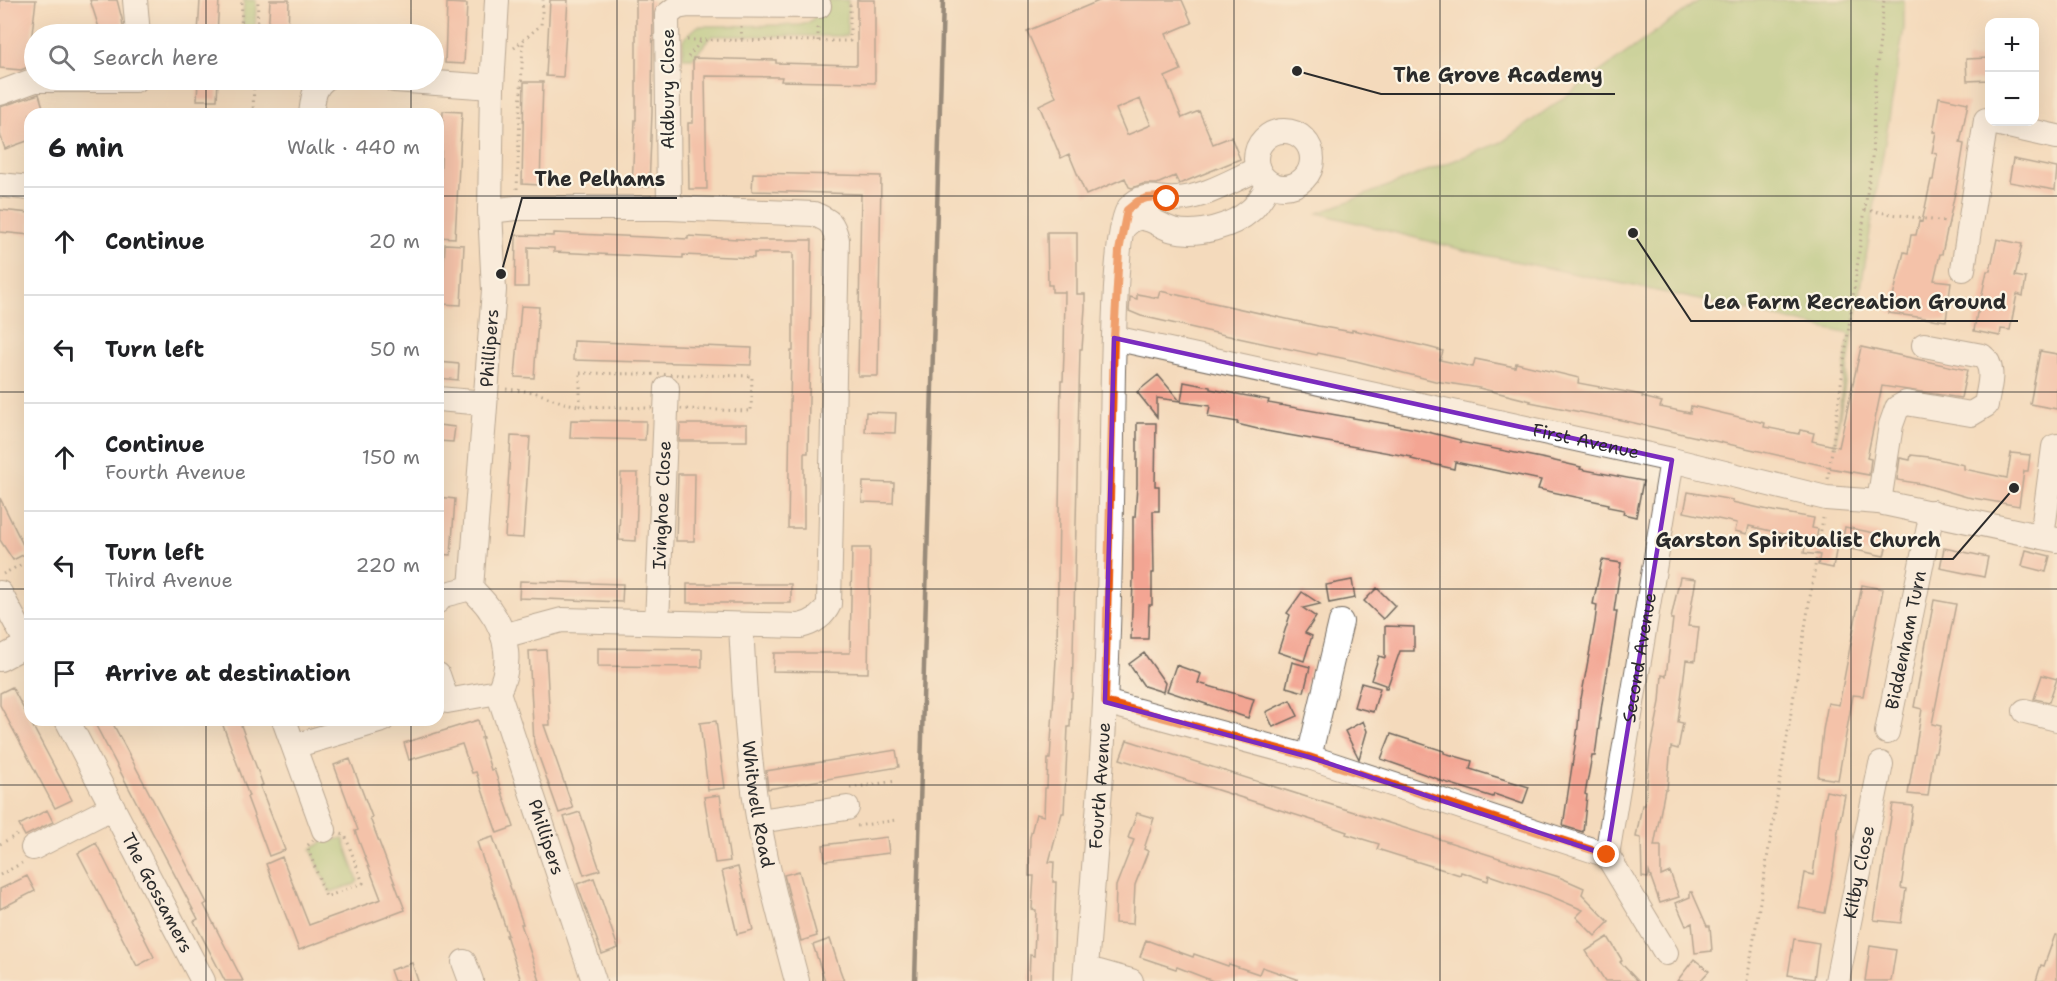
<!DOCTYPE html>
<meta charset="utf-8">
<style>
body{margin:0;font-family:"Shantell Sans",sans-serif;background:#f2f2f2;color:#202124}
.controls{position:absolute;right:18px;top:18px;display:grid;overflow:hidden;border-radius:12px;box-shadow:0 6px 24px #0002}
.controls button{width:54px;height:54px;display:grid;place-items:center;padding:0;border:0;border-bottom:2px solid #e0e0e0;background:#fff;color:#202124;font:30px sans-serif}
.stop{position:absolute;width:18px;height:18px;margin:-14px;border:4px solid #ea580c;border-radius:50%;background:#fff}
.stop.end{background:#ea580c;border-color:#fff;box-shadow:0 2px 6px #0008}
.list{margin:0;padding:0;list-style:none}
h2{display:flex;justify-content:space-between;align-items:center;height:78px;margin:0;padding:0 24px;font-size:26px}
h2 small{font-size:20px;font-weight:400;color:#757577}
.list li{display:grid;grid-template-columns:39px 1fr auto;gap:18px;align-items:center;box-sizing:border-box;height:108px;padding:0 24px;border-top:2px solid #e0e0e0}
.list b{display:block;font-size:22px;white-space:nowrap}
.list p{margin:0;font-size:20px;white-space:nowrap;color:#757577}
.list em{font-size:20px;font-style:normal;color:#757577}
.icon{flex:none;width:33px;height:33px;fill:none;stroke:currentColor;stroke-width:2;stroke-linecap:round;stroke-linejoin:round}
.map{position:relative;flex:none;width:2057px;height:981px;overflow:hidden}
.search{position:absolute;background:#fff;box-shadow:0 6px 24px #0002;left:24px;top:24px;width:420px;height:66px;display:flex;align-items:center;gap:15px;box-sizing:border-box;padding:0 21px;border-radius:33px;color:#757577;font-size:22px}
.panel{position:absolute;background:#fff;box-shadow:0 6px 24px #0002;left:24px;top:108px;width:420px;height:618px;border-radius:18px}
.map>svg:first-child{display:block}
.green{fill:#9bc774;stroke:#637950;stroke-width:1.5}
.building{fill:#f3a593;fill-rule:evenodd}
.lines{fill:none;stroke-linecap:round;stroke-linejoin:round}
.minor-casing{stroke:#71685e;stroke-width:26}
.path{stroke:#71685e;stroke-width:3;stroke-dasharray:1.5 4.5;stroke-linecap:butt}
.minor{stroke:#fff;stroke-width:24}
.rail{stroke:#2b2b2b;stroke-width:4.5}
.route{stroke:#ea580c;stroke-width:8}
.marked{fill:none;stroke:#7b2cbf;stroke-width:4.5;stroke-linejoin:round}
.grid{fill:none;stroke:#2b2b2b;stroke-width:1.5;stroke-opacity:0.55}
.labels{text-anchor:middle;dominant-baseline:central;stroke-width:4.5;stroke-linejoin:round;paint-order:stroke}
.street-label{font-size:18px;fill:#2b2b2b;stroke:#fcf5e5}
.leader{fill:none;stroke:#2b2b2b;stroke-width:2}
.callout-dot{fill:#2b2b2b;stroke:#fcf5e5;stroke-width:2}
.callout-label{font-size:20px;text-anchor:middle;font-weight:bold;fill:#2b2b2b;stroke:#fcf5e5;stroke-width:4.5;stroke-linejoin:round;paint-order:stroke}
</style>
<div class="map">
<svg width="2057" height="981" viewBox="0 0 2057 981">
<rect width="100%" height="100%" fill="#fcf5e5"/>
<filter id="ink" filterUnits="userSpaceOnUse"><feTurbulence type="fractalNoise" baseFrequency=".0167" numOctaves="2"/><feDisplacementMap in="SourceGraphic" scale="12" xChannelSelector="R" yChannelSelector="G"/><feConvolveMatrix kernelMatrix="1 2 1 2 8 2 1 2 1" color-interpolation-filters="sRGB"/></filter>
<filter id="wash" filterUnits="userSpaceOnUse"><feTurbulence type="fractalNoise" baseFrequency=".008" numOctaves="4" result="noise"/><feDisplacementMap in="SourceGraphic" scale="24" xChannelSelector="R" yChannelSelector="G"/><feGaussianBlur stdDeviation="1.35" result="paint"/><feColorMatrix in="noise" values="0 0 0 0 0 0 0 0 0 0 0 0 0 0 0 0 0 1.4 0 .05"/><feComposite in="paint" operator="in"/></filter>
<g filter="url(#wash)">
<rect width="100%" height="100%" fill="#f4dabc"/>
<path class="green" d="M244,0H256L255,34H242Z
M818,0H848L847,36H712L693,58H683V39L698,26L801,25C816,21 817,15 818,0Z
M1700,0H1904V28L1834,450L1849,334L1719,304L1471,252L1318,213L1502,142Z
M343,838L358,881L355,884L330,892L311,849L323,842Z"/>
<g id="blocks">
<path class="building" d="M0,0H36L28,67L21,70L0,68Z
M90,0H117L122,19L124,34H101Z
M200,0H219L217,34H198Z
M270,0H289L288,34H268Z
M550,0H568L563,77L546,76Z
M636,0H653L652,113L649,187L632,186L635,120H636Z
M857,0H875V83L781,81L782,77L705,76L707,189H689L688,123H693V58L776,60V63L857,65Z
M1101,0H1182L1192,23L1166,34L1181,70L1165,77L1182,118L1199,111L1213,144L1231,137L1240,159L1179,184L1175,176L1157,184H1143L1132,188L1129,187L1125,178L1086,195L1069,154L1061,158L1039,105L1056,97L1027,31ZM1140,99L1151,125L1127,135L1116,109Z
M447,3L467,4L464,64L445,63Z
M1989,58V80L1967,81L1966,59Z
M198,80H218L217,100H197Z
M524,82H543L540,185L522,184Z
M39,94L45,114H30V140L5,149L0,134V107Z
M1939,97L1968,103L1960,143L1964,144L1959,174L1942,254H1940L1934,280L1951,282L1946,321L1889,313L1904,252L1908,253L1911,235H1916L1919,221L1922,222L1931,180H1933L1937,154L1932,153L1936,132H1933Z
M443,111L462,112L455,238L438,237Z
M2013,159L2057,168L2055,190L2009,182Z
M753,173L881,176L878,376H858L861,194L752,191Z
M0,210L30,213V235L0,232Z
M1047,232H1077V294H1085V308L1082,349H1080L1072,698H1071L1070,727H1068L1064,813H1062L1049,862H1054L1053,882H1056L1053,981H1029L1030,955L1034,956L1036,910L1032,909L1034,876H1029L1030,837L1036,814L1044,816L1045,788H1047L1048,759H1050L1057,643L1061,381H1063L1064,352L1065,292H1052V285H1048Z
M554,233L668,238L688,239V236L755,240H812L808,453H804V528H788L791,351H793V253H754V258L683,255V258L554,252V248L528,247V287H515L516,235L554,236Z
M1997,239L2022,244L2015,276L2026,278L2023,296L2017,294L2010,330L2001,329L2000,336L1974,331L1977,313H1978L1987,271H1990Z
M445,244L464,245L461,305L442,304Z
M1160,291L1318,326L1352,332V330L1368,333L1428,347L1443,351L1440,360L1473,367L1475,359L1515,367L1516,363L1579,378L1578,383L1643,395L1642,397L1662,402L1660,407L1690,413L1691,406L1765,423L1764,427L1799,434L1800,430L1814,433L1812,441L1839,447L1861,347L1967,370L1961,398L1882,386L1867,458L1871,459L1869,475L1830,468V467L1621,420L1530,402L1531,401L1479,388L1435,381L1356,361L1318,353L1317,355L1229,336L1141,316L1129,311L1130,297L1137,299V294L1158,298Z
M521,306L539,307L534,378L515,377Z
M574,341L752,348L751,365L573,360Z
M2040,351L2057,354V409L2030,404Z
M438,362L459,364L458,380L438,378Z
M1158,375L1180,401L1157,398V417L1137,392Z
M1184,382L1210,387V389L1269,400L1268,403L1416,429L1460,440V442L1546,459L1581,467L1580,469L1643,481L1636,517L1623,514L1624,510L1608,507L1609,504L1538,489L1541,480L1455,462L1454,469L1411,459L1412,457L1266,431L1237,424L1238,422L1208,417L1210,406L1181,402Z
M866,412L896,413L895,433L865,432Z
M571,420L646,421L645,440L570,438Z
M1137,423H1156L1155,486H1159V511H1153L1154,573H1152V605H1149L1148,639H1131L1133,579V517H1135L1137,485Z
M680,424H747V441H679Z
M438,425L455,427L453,442L438,441Z
M511,436L530,437L523,538L505,537Z
M2011,453L2030,455L2028,471H2024L2019,506L1967,497L1922,484L1897,480L1900,458L1910,460L1911,455L1929,457L1964,465V469L2007,478Z
M621,473H638L636,541L619,540Z
M678,474H695L694,541H676Z
M863,482L894,483L893,503L862,502Z
M1688,492L1733,500L1732,502L1773,511L1814,518L1812,528L1818,529L1816,542L1837,546L1833,568L1818,565L1820,555L1804,553L1805,546L1786,542L1788,535L1749,526L1747,534L1735,531L1737,523L1684,512Z
M438,497L455,499L451,555L438,554Z
M0,498L27,553L13,560L0,540Z
M1845,527L1889,536L1884,556L1841,547Z
M852,548H870L868,673L773,671L774,653H850Z
M1944,548L1988,557L1984,577L1940,568Z
M2026,550L2050,556L2046,572L2022,566Z
M1602,560L1621,563L1614,611H1617L1613,639L1602,703L1595,756H1592L1585,794L1587,795L1583,832L1563,826L1578,726L1580,699H1581L1595,622L1597,605L1593,604Z
M1680,577L1696,579L1688,626L1699,627L1695,661L1686,660L1678,722L1683,723L1678,749L1671,747L1667,789H1665L1654,846H1661V876L1670,872L1679,897L1660,903L1649,872L1648,878L1642,877L1641,838L1636,837L1642,805H1645L1650,753L1660,702L1662,675L1666,676L1673,619H1671Z
M1352,580L1355,598L1329,603L1326,585Z
M520,581L623,584L622,602L519,598Z
M687,584H791V603H687Z
M1862,585L1883,589L1863,696L1853,695L1838,780L1818,777L1823,730L1828,703L1839,705Z
M1377,588L1395,606L1383,619L1364,601Z
M1302,592L1320,604L1303,608L1316,617L1305,633L1312,636L1304,661L1278,652L1290,615L1287,613Z
M1934,600L1956,604L1932,724L1941,726L1936,752H1934L1928,796L1908,794L1922,709L1914,707Z
M1385,626L1414,627V651H1400L1387,688H1385V685L1371,680L1379,656L1385,658Z
M598,648L702,649V667L598,666Z
M546,650L550,725H544L573,808L559,813L534,743L529,651Z
M1144,653L1165,683L1163,692L1144,686L1129,664Z
M1292,662L1310,667L1304,692L1286,687Z
M1176,665L1201,674L1198,683L1254,699L1248,718L1167,691Z
M2042,675L2057,679L2049,702L2034,699Z
M1361,683L1380,688L1373,712L1354,707Z
M12,687L72,800L55,808L0,705V693Z
M1290,700L1298,716L1273,727L1266,712Z
M93,720H111L207,903L204,905L243,981H225L194,921L198,919Z
M221,720H239L263,785L260,786L285,850L269,856L247,797L249,796Z
M478,720L483,738H481L491,770L494,769L514,827L497,833L476,772L472,773L462,744L409,760L404,743Z
M716,721L725,788L708,790L700,723Z
M1363,721L1367,731L1359,759L1345,731Z
M1391,734L1444,751V753L1472,761L1470,769L1529,787L1523,804L1494,794L1493,797L1438,780V779L1381,759Z
M1127,740L1559,877L1584,888L1582,894L1609,922L1595,936L1576,917L1583,910L1548,895L1489,875L1488,881L1461,872L1460,875L1377,849L1379,844L1346,834L1347,832L1318,822L1120,759Z
M896,750L899,767L768,789L766,771Z
M350,759L372,817L370,818L405,910L299,950L266,864L282,857L309,925L381,899L355,831L358,830L334,765Z
M1826,791L1845,795L1837,836H1838L1834,865L1825,913L1799,908L1805,873L1813,875L1820,820Z
M720,795L730,861L715,863L704,797Z
M1893,804L1913,806L1901,888L1906,889L1901,923L1874,920Z
M47,810L53,822L25,836L19,825Z
M580,812L600,870L584,875L564,817Z
M1137,813L1154,818L1144,849L1148,851L1135,885L1133,924L1115,923L1116,886L1134,840L1128,838Z
M493,837L523,924H521L540,981H521L506,935H508L477,842Z
M887,837L889,853L825,861L823,845Z
M96,843L154,957L137,966L78,853Z
M738,867L753,930L737,934L722,871Z
M799,871L817,936L801,941L784,875Z
M27,876L35,891L0,909V889Z
M594,878L618,948L602,954L577,884Z
M1690,892H1692L1707,926H1710L1712,951L1695,953L1692,923L1686,926L1676,903L1690,897Z
M2055,935H2057V981H2036L2041,965L2044,966Z
M1608,937L1622,960L1620,962L1638,981H1605L1586,951Z
M830,939L840,970L844,981H825L813,945Z
M1794,939L1819,943L1814,979L1788,975Z
M1146,940L1193,957L1194,954L1228,966L1229,964L1259,974L1262,967L1297,979V981H1213L1177,967L1176,969L1140,957Z
M1870,946L1896,950L1891,981H1865Z
M1694,959L1709,971L1700,981H1677Z
M412,963L418,981H394L390,970Z"/>
</g>
</g>
<g filter="url(#ink)">
<use href="#blocks" fill-opacity="0" stroke="#71685e" stroke-width="1.5"/>
<g class="lines">
<defs>
<g id="minor">
<path d="M135,0L138,34"/>
<path d="M394,80L492,87"/>
<path d="M0,93L35,80H135"/>
<path d="M311,114C313,102 313,87 324,80"/>
<path d="M1991,122L2057,137"/>
<circle cx="1284" cy="159" r="28"/>
<path d="M0,185L30,188"/>
<path d="M669,208L667,15L677,7L689,5L819,6"/>
<path d="M490,211L516,208H669L814,214C831,221 833,223 837,240L829,604C823,617 813,623 800,626L562,620L503,636"/>
<path d="M1123,228C1129,222 1134,217 1143,218C1153,219 1162,227 1173,230C1197,236 1232,227 1251,210C1259,203 1264,192 1270,184"/>
<path d="M1963,269L1986,120L1990,121"/>
<path id="s1" d="M1114,338L1672,460L1826,498L1879,502L2057,540"/>
<path d="M438,399L485,403"/>
<path d="M1879,502L1891,425L1897,408L1906,403L1971,414L1986,405C1988,389 1997,367 1982,356L1924,345"/>
<path d="M2042,537L2054,447L2057,446"/>
<path d="M0,593L30,649"/>
<path d="M438,601L443,595L471,588"/>
<path id="s2" d="M657,622L667,388"/>
<path id="s3" d="M741,625C744,683 747,741 755,798C764,860 781,921 797,981"/>
<path d="M0,659L28,644"/>
<path id="s4" d="M438,675L447,701L498,692C512,666 508,634 490,610C485,602 477,595 471,588L494,290L490,211L492,87L497,0"/>
<path id="s5" d="M498,692L594,981"/>
<path d="M1105,702L1309,757L1607,855"/>
<path d="M2025,711L2057,719"/>
<path id="s6" d="M67,720L203,981"/>
<path d="M284,720L324,830"/>
<path id="s7" d="M1887,732L1932,512"/>
<path d="M294,746L382,720"/>
<path d="M1309,757L1341,622"/>
<path d="M759,821L847,808"/>
<path d="M33,848L113,807"/>
<path id="s8" d="M1607,855L1672,460"/>
<path d="M1607,855L1666,953"/>
<path d="M464,962L471,981"/>
<path d="M1086,971L1099,972L1131,981"/>
<path id="s9" d="M1085,981C1092,888 1101,795 1105,702C1111,592 1111,481 1113,371C1114,343 1115,225 1129,208C1144,190 1159,201 1176,199C1204,198 1233,180 1258,169"/>
<path id="s10" d="M1837,981L1881,764"/>
</g>
</defs>
<use href="#minor" class="minor-casing"/>
<path class="path" d="M741,26L742,40
M241,34L242,0
M257,34L258,0
M687,40L850,41V0
M818,41V24
M514,48L541,25L543,0
M688,57L702,40
M253,114L254,80
M517,189L523,41
M1865,210L1952,223
M580,373L752,376L751,411L580,406Z
M506,389L534,392L564,403L580,406
M1828,479L1872,158L1875,87L1884,0
M3,574L30,560
M850,788L896,781
M857,826L896,820
M324,830L345,835L363,883L326,897L307,846Z
M0,844L17,835
M0,875L22,863
M1747,981L1823,518"/>
<use href="#minor" class="minor"/>
<path class="rail" d="M915,981L943,0"/>
</g>
</g>
<g class="lines" filter="url(#ink)">
<path class="route" d="M1167,199L1158,197L1147,198L1138,201L1127,210L1119,251L1114,338L1105,702L1309,757L1607,855"/>
</g>
<path d="M0 0H2057V981H0ZM1114,338L1672,460L1607,855L1309,757L1105,702Z" fill="#f4dabc" fill-opacity=".55" fill-rule="evenodd"/>
<path class="marked" d="M1114,338L1672,460L1607,855L1309,757L1105,702Z"/>
<path class="grid" d="M206,0V34M411,0V34M617,0V981M823,0V981M1028,0V981M1234,0V981M1440,0V981M1646,0V981M1851,0V981M206,80V114M411,80V114M0,196H30M438,196H2057M0,392H30M438,392H2057M0,589H30M438,589H2057M206,720V981M411,720V981M0,785H2057"/>
<g class="labels">
<g class="street-label">
<text transform="translate(668 89) rotate(-90)">Aldbury Close</text>
<text stroke="none"><textPath href="#s4" startOffset="436">Phillipers</textPath></text>
<text stroke="none"><textPath href="#s1" startOffset="483">First Avenue</textPath></text>
<text stroke="none"><textPath href="#s2" startOffset="117">Ivinghoe Close</textPath></text>
<text stroke="none"><textPath href="#s7" startOffset="94">Biddenham Turn</textPath></text>
<text stroke="none"><textPath href="#s8" startOffset="200">Second Avenue</textPath></text>
<text stroke="none"><textPath href="#s9" startOffset="196">Fourth Avenue</textPath></text>
<text stroke="none"><textPath href="#s3" startOffset="180">Whitwell Road</textPath></text>
<text stroke="none"><textPath href="#s5" startOffset="153">Phillipers</textPath></text>
<text stroke="none"><textPath href="#s10" startOffset="111">Kilby Close</textPath></text>
<text stroke="none"><textPath href="#s6" startOffset="195">The Gossamers</textPath></text>
</g>
</g>
<path class="leader" d="M1297 71L1381 94H1615M501 274L522 198H677M1633 233L1691 321H2018M2014 488L1953 559H1644"/>
<g class="callout-dot">
<circle cx="1297" cy="71" r="6"/>
<circle cx="501" cy="274" r="6"/>
<circle cx="1633" cy="233" r="6"/>
<circle cx="2014" cy="488" r="6"/>
</g>
<g class="callout-label">
<text x="1498" y="82">The Grove Academy</text>
<text x="600" y="186">The Pelhams</text>
<text x="1855" y="309">Lea Farm Recreation Ground</text>
<text x="1798" y="547">Garston Spiritualist Church</text>
</g>
</svg>
<div class="controls">
<button>+</button>
<button>−</button>
</div>
<div class="stop" style="left:1167px;top:199px"></div>
<div class="stop end" style="left:1607px;top:855px"></div>
<div class="search"><svg class="icon" aria-label="search" viewBox="0 0 24 24"><circle cx="10" cy="10" r="6"/><path d="M15 15l6 6"/></svg>Search here</div>
<section class="panel">
<h2>6 min<small>Walk · 440 m</small></h2>
<ul class="list">
<li><svg class="icon" aria-label="ahead" viewBox="0 0 24 24"><path d="M12 20V5M6 11l6-6 6 6"/></svg><div><b>Continue</b></div><em>20 m</em></li>
<li><svg class="icon" aria-label="left" viewBox="0 0 24 24"><path d="M17 20v-9H6M10 6l-5 5 5 5"/></svg><div><b>Turn left</b></div><em>50 m</em></li>
<li><svg class="icon" aria-label="ahead" viewBox="0 0 24 24"><path d="M12 20V5M6 11l6-6 6 6"/></svg><div><b>Continue</b><p>Fourth Avenue</p></div><em>150 m</em></li>
<li><svg class="icon" aria-label="left" viewBox="0 0 24 24"><path d="M17 20v-9H6M10 6l-5 5 5 5"/></svg><div><b>Turn left</b><p>Third Avenue</p></div><em>220 m</em></li>
<li><svg class="icon" aria-label="arrive" viewBox="0 0 24 24"><path d="M6 21V4h12l-3 4 3 4H6"/></svg><div><b>Arrive at destination</b></div></li>
</ul>
</section>
</div>
